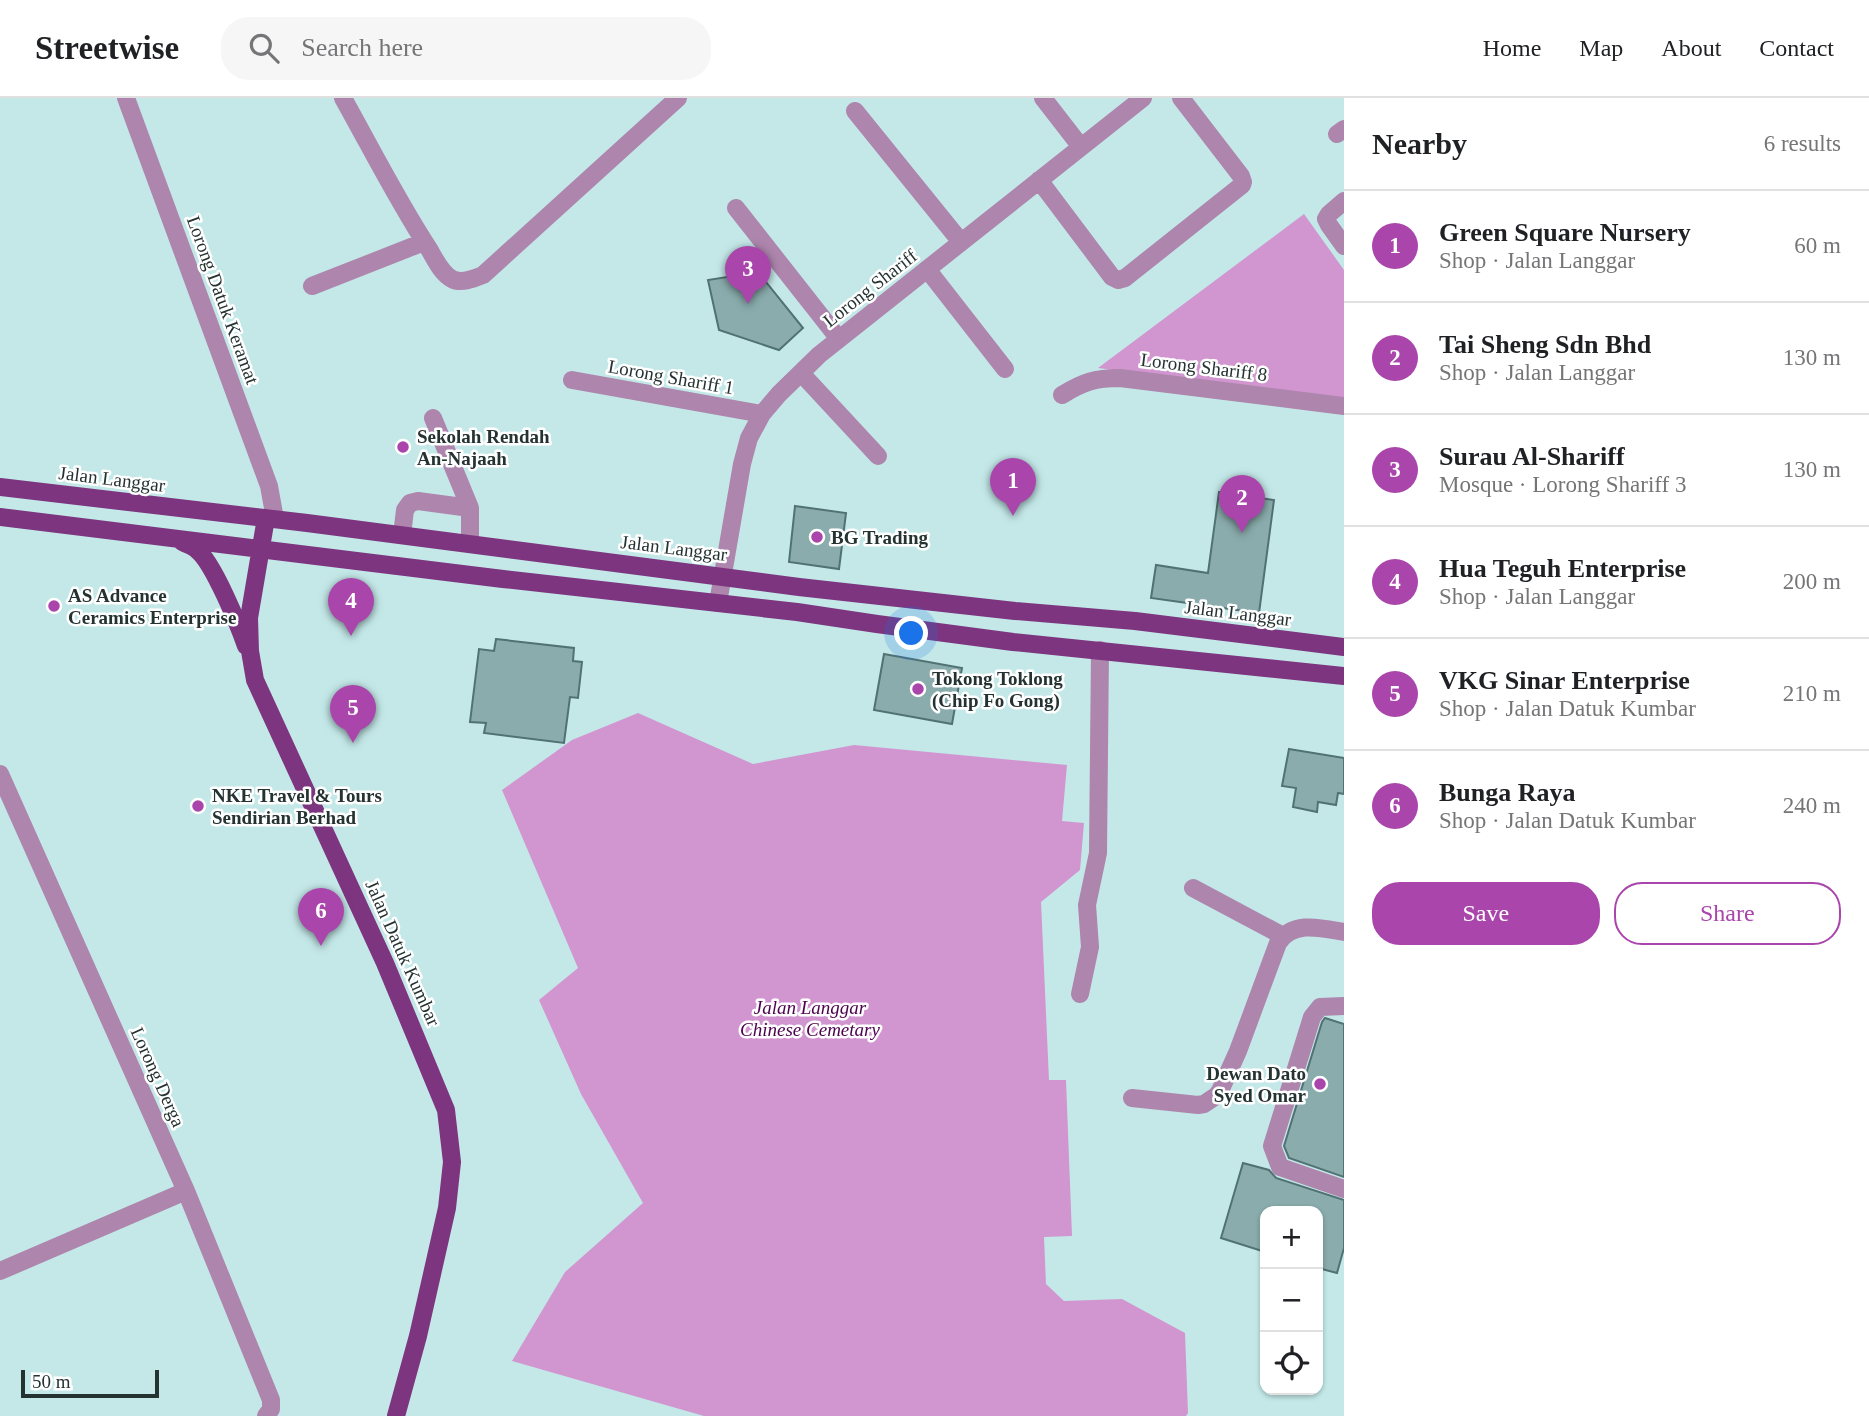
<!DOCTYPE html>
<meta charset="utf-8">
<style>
body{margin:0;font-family:"Times New Roman",serif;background:#f6f6f6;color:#202124}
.controls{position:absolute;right:21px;bottom:21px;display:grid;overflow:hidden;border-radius:14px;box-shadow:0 2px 5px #0004}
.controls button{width:63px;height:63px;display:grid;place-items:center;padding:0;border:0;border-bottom:2px solid #e0e0e0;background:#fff;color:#202124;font:35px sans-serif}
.scale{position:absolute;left:21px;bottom:18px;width:138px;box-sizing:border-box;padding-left:7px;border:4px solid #243231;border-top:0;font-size:19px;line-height:24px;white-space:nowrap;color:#243231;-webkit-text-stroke:5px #fff;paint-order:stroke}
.you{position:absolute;left:912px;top:536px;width:24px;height:24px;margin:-18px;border:5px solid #fff;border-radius:50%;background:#1a73e8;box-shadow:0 0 0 10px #1a73e833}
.badge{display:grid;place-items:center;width:46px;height:46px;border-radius:50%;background:#a945ab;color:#fff;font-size:23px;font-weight:700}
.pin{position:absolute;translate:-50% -58px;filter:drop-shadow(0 2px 4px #0008)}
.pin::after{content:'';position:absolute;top:37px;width:24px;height:21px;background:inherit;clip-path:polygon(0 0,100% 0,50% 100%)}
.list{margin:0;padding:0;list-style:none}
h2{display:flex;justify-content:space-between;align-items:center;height:91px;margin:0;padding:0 28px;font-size:30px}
h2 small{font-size:23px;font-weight:400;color:#757577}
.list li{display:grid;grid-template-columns:46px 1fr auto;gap:21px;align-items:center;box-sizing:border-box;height:112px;padding:0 28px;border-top:2px solid #e0e0e0}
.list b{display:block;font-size:26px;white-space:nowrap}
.list p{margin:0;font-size:23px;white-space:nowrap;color:#757577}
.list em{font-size:23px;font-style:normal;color:#757577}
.actions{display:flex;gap:14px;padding:21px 28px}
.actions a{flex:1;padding:16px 0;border:2px solid #a945ab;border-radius:28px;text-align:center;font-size:24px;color:#a945ab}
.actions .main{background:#a945ab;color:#fff}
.icon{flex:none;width:38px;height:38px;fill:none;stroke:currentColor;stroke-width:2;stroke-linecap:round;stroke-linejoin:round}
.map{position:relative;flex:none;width:1344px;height:1318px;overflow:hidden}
header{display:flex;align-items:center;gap:42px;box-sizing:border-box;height:98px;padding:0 35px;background:#fff;border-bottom:2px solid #e0e0e0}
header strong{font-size:33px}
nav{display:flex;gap:38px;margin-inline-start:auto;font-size:24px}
.search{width:490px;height:63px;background:#f6f6f6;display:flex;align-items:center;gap:18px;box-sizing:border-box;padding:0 24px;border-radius:28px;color:#757577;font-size:26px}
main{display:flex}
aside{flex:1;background:#fff}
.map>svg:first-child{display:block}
.green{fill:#d196d0}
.building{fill:#8aacac;stroke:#517272;stroke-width:2}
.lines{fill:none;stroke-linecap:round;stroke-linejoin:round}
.minor{stroke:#ad85ad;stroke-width:18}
.major{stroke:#7d357f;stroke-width:18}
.poi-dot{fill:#a945ab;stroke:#fff;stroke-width:2.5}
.labels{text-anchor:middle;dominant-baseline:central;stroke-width:5;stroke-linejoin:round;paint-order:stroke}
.street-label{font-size:19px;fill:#243231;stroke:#fff}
.poi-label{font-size:19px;font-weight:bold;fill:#243231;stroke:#fff;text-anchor:start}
.park-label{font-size:19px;font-style:italic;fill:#4c024e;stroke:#fff}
</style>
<header>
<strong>Streetwise</strong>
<div class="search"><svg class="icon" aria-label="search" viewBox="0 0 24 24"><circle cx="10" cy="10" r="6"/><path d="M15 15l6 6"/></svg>Search here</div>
<nav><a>Home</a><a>Map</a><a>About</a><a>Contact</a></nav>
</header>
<main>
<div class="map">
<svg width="1344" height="1318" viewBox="0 0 1344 1318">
<rect width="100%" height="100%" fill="#c4e8e8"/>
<path class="green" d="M1304,116L1344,172V302L1098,270Z
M638,615L753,666L854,647L1067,667L1062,723L1084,725L1080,772L1041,804L1049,982H1066L1072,1138L1044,1139L1046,1186L1064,1203L1122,1201L1185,1235L1188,1315L1186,1318H704L512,1263L565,1174L643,1105L581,996L539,902L578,870L502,692L572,642Z"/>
<path class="building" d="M758,174L803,230L779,252L719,232L708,182Z
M1219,394L1274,402L1259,515L1151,500L1156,467L1208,475Z
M795,408L846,415L839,471L789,464Z
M496,541L574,550L573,563L582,564L578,600L570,599L564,645L484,635L486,625L470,624L479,551L494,553Z
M884,556L962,570L952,626L874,612Z
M1289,651L1344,660V696L1338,695L1336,707L1318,704L1317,714L1293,709L1296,690L1282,688Z
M1325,920L1344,926V1079L1289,1060L1284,1048L1322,924Z
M1243,1065L1269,1072L1276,1080L1344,1102V1150L1337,1175L1318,1170V1113H1265V1154L1221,1140Z"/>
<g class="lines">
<path class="minor" d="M126,0L269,388L275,421
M343,0C371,50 397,102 429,151C435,161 441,175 452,181C461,186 473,181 483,177L678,0
M1043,0L1081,49
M855,13L961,144
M1337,36L1344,31
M1039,82L1112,179L1118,182L1125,180L1242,87L1243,84L1241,78L1181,0
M1344,103L1329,116L1326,121L1329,127L1344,148
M736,110L839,241
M927,171L1005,271
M312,188L424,144
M801,275L878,358
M572,282L762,316
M1062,297C1083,284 1095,280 1120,280L1344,308
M433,320L470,410V445
M402,437L405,412L410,405L418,403L470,410
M718,505L742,366L749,340L762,316L779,296L819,257L1143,0
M0,676L186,1093L271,1302V1311L266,1318
M1193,790L1283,838
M1080,896L1090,849L1087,807L1098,755L1100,552
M1344,908L1320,909L1312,919L1272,1048L1280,1069L1344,1091
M1132,1000L1198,1007L1204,1006L1216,998L1220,993L1238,953L1278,845C1293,822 1321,830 1344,834
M0,1173L186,1093"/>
<path class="major" d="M0,389L307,425L799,489L1015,513L1135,523L1344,549
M0,419L503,481L797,514L877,526L1013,544L1344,578
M266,420L249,520L250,553L255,582L385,865L446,1012L452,1064L447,1110L418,1238L396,1318
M182,444C187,446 193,448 197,452C213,464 239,528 246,548"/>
</g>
<g class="poi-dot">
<circle cx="403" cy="349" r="7"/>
<circle cx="817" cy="439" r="7"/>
<circle cx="54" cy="508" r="7"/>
<circle cx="918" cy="591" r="7"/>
<circle cx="198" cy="708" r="7"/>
<circle cx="1320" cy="986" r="7"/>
</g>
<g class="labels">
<g class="street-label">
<text transform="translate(870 190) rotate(-38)">Lorong Shariff</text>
<text transform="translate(223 202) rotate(70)">Lorong Datuk Keramat</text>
<text transform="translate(1204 269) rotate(7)">Lorong Shariff 8</text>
<text transform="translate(671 279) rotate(10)">Lorong Shariff 1</text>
<text transform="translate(112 381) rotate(7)">Jalan Langgar</text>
<text transform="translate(674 450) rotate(7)">Jalan Langgar</text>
<text transform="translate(1238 515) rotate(7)">Jalan Langgar</text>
<text transform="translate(403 855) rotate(66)">Jalan Datuk Kumbar</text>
<text transform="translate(158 979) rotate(66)">Lorong Derga</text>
</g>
<g class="poi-label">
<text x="417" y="338">Sekolah Rendah<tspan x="417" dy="22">An-Najaah</tspan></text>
<text x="831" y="439">BG Trading</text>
<text x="68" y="497">AS Advance<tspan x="68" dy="22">Ceramics Enterprise</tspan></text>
<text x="932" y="580">Tokong Toklong<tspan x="932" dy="22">(Chip Fo Gong)</tspan></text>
<text x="212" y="697">NKE Travel &amp; Tours<tspan x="212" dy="22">Sendirian Berhad</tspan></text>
<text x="1306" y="975" text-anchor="end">Dewan Dato<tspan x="1306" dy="22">Syed Omar</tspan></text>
</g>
<g class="park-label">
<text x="810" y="909">Jalan Langgar<tspan x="810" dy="22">Chinese Cemetary</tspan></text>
</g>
</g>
</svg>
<div class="controls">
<button>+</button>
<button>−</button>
<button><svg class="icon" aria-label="locate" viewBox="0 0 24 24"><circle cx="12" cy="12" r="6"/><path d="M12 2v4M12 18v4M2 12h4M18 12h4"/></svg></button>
</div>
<div class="scale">50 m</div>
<div class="you"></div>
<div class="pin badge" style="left:1013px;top:418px">1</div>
<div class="pin badge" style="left:1242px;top:435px">2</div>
<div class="pin badge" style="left:748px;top:206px">3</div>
<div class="pin badge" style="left:351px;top:538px">4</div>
<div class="pin badge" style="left:353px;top:645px">5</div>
<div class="pin badge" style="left:321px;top:848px">6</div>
</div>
<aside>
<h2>Nearby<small>6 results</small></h2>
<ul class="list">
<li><span class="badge">1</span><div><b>Green Square Nursery</b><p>Shop · Jalan Langgar</p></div><em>60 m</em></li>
<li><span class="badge">2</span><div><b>Tai Sheng Sdn Bhd</b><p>Shop · Jalan Langgar</p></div><em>130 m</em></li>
<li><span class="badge">3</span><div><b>Surau Al-Shariff</b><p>Mosque · Lorong Shariff 3</p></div><em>130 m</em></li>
<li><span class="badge">4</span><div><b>Hua Teguh Enterprise</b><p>Shop · Jalan Langgar</p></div><em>200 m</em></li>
<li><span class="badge">5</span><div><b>VKG Sinar Enterprise</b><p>Shop · Jalan Datuk Kumbar</p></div><em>210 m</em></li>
<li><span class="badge">6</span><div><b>Bunga Raya</b><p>Shop · Jalan Datuk Kumbar</p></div><em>240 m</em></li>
</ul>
<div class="actions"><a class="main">Save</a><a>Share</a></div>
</aside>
</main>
